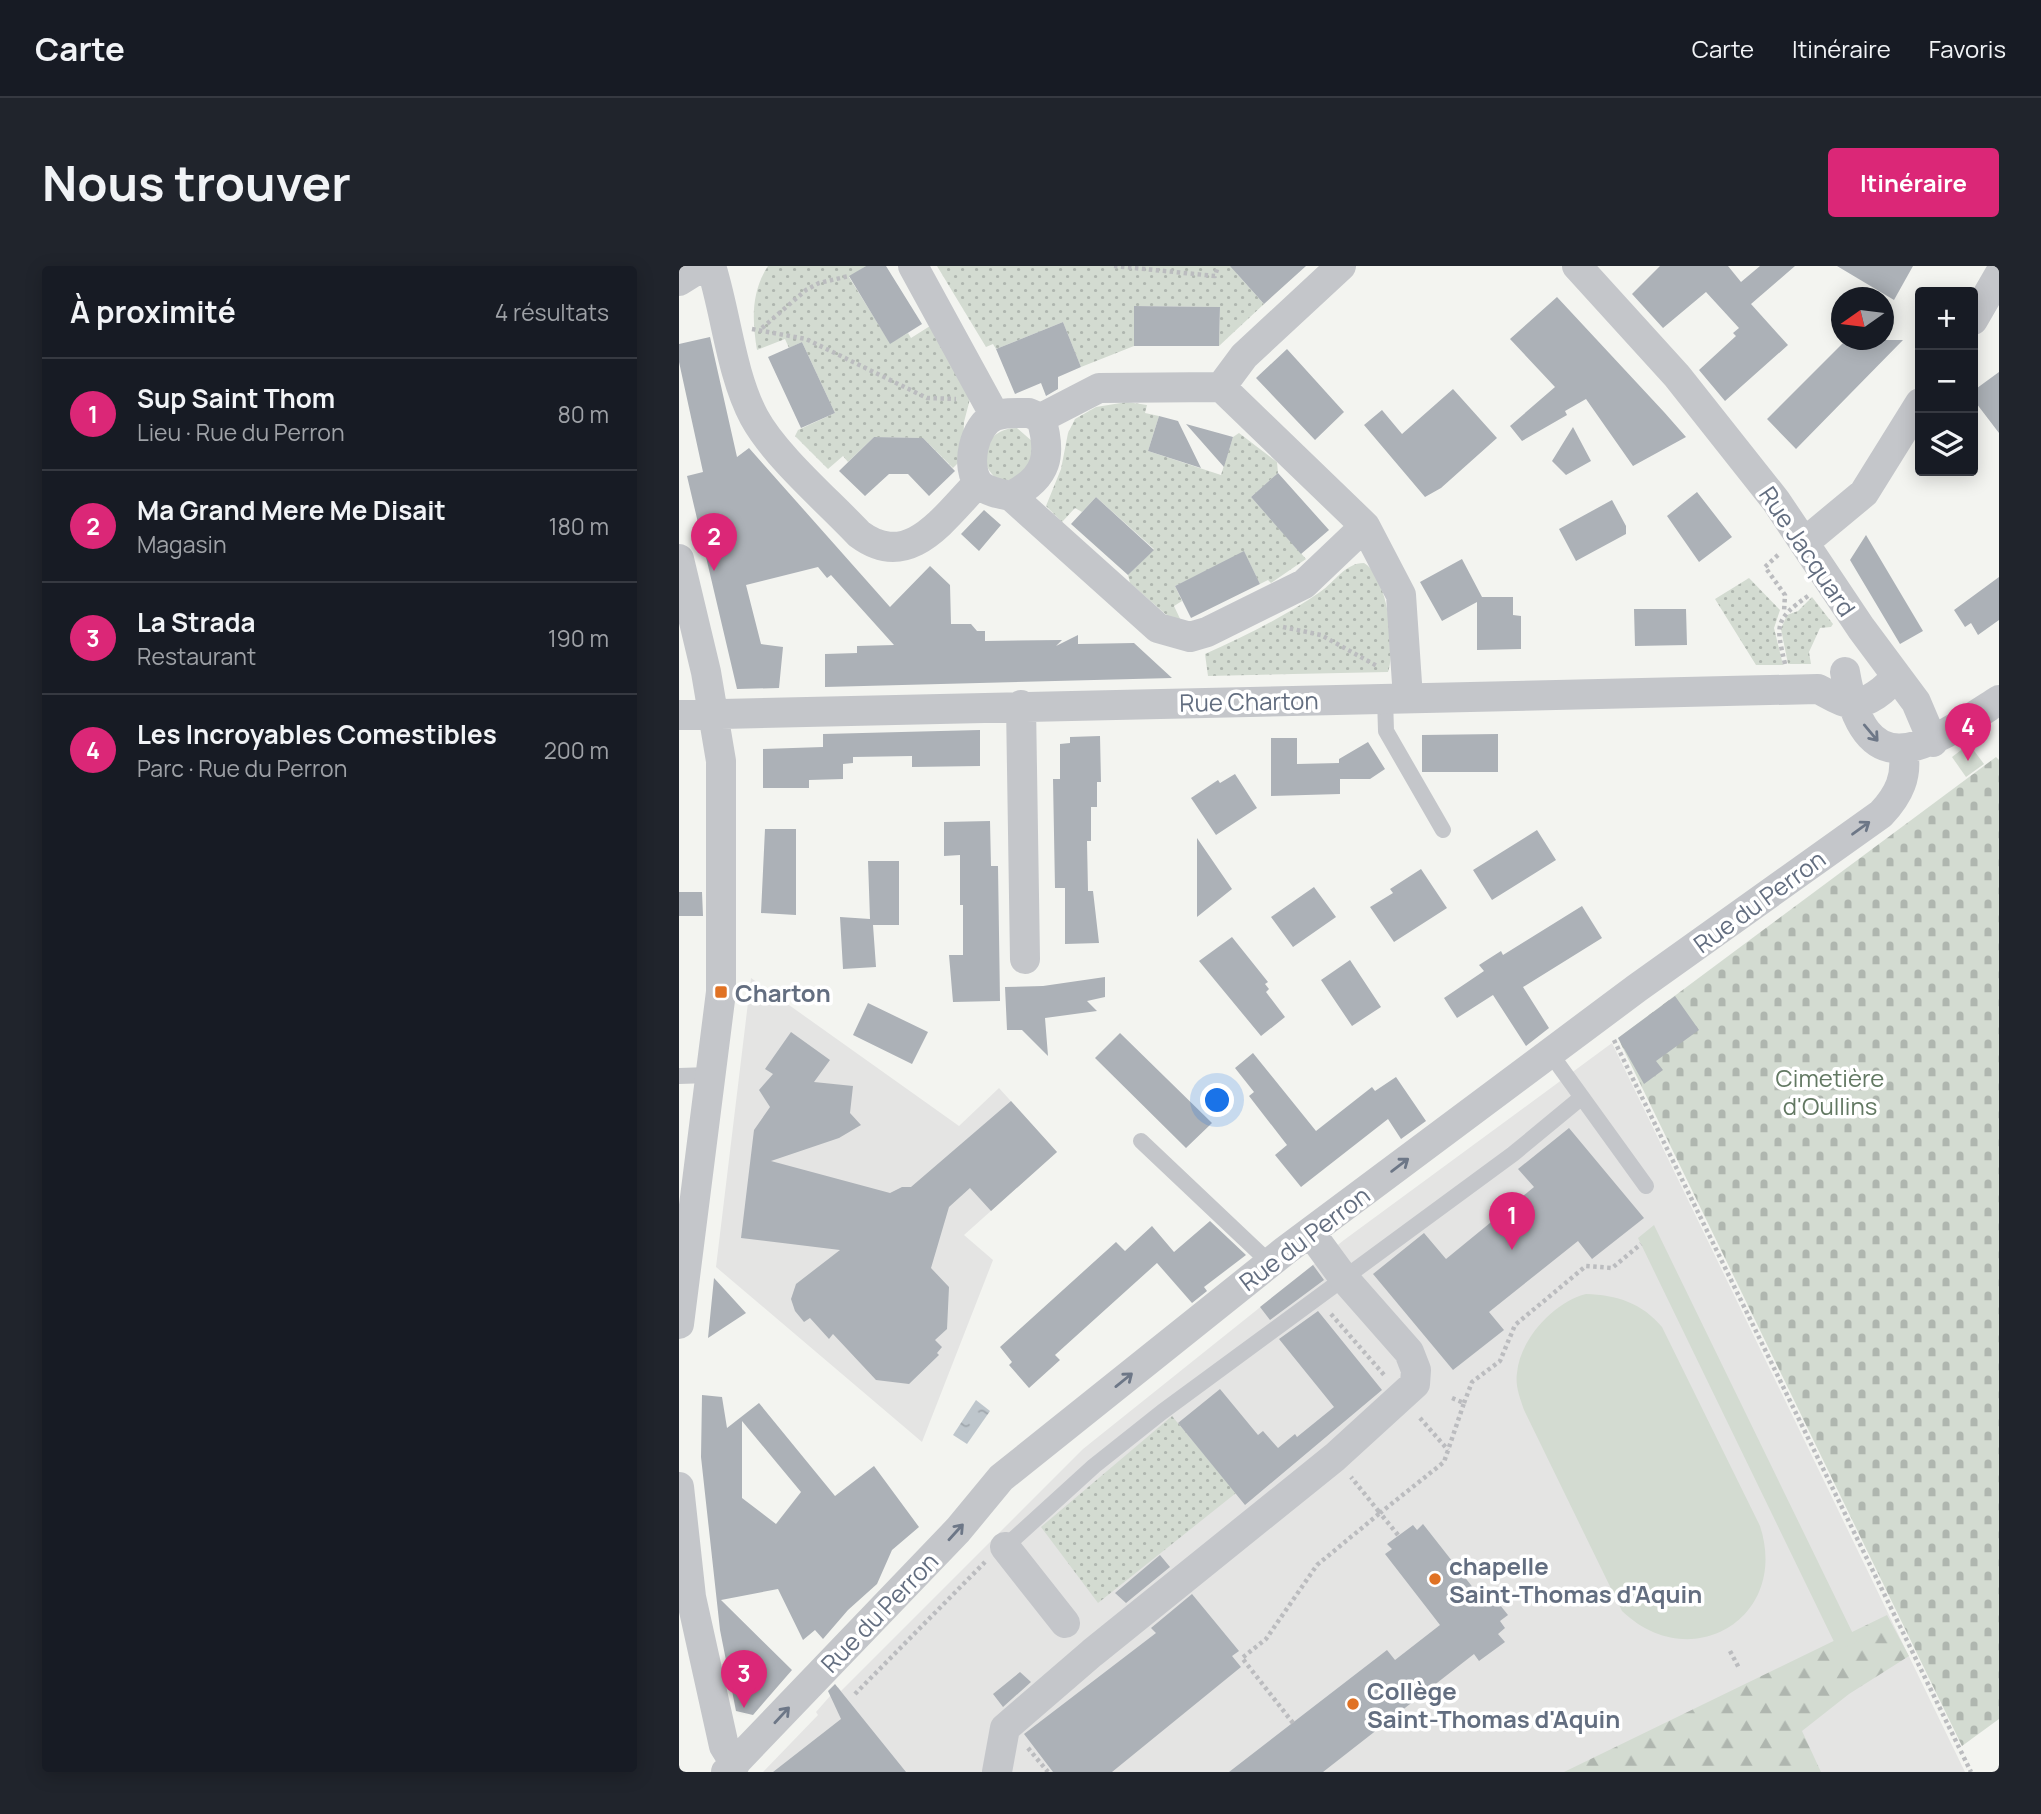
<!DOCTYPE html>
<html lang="fr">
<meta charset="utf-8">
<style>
body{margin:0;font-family:Manrope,sans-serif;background:#20242c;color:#f1f3f6}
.controls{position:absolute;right:21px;top:21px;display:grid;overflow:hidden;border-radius:7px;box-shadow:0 4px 18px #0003}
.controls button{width:63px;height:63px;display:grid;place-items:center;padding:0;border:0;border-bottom:2px solid #363941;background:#171b24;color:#f1f3f6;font:35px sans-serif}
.compass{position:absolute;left:1152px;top:21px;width:63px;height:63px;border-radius:50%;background:#171b24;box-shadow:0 4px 18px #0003;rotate:256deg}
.you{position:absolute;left:539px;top:835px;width:24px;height:24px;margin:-18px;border:5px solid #fff;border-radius:50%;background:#1a73e8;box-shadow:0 0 0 10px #1a73e833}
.badge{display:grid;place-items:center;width:46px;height:46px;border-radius:50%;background:#db2777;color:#fff;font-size:23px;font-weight:700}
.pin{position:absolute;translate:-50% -58px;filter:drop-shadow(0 2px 4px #0008)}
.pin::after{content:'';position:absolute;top:37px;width:24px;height:21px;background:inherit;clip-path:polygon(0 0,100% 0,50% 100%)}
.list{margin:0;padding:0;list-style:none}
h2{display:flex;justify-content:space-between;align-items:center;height:91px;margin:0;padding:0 28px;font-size:30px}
h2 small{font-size:23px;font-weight:400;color:#9ea1a6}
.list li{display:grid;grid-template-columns:46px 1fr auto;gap:21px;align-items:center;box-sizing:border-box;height:112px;padding:0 28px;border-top:2px solid #363941}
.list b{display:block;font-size:26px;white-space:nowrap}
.list p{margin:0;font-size:23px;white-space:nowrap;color:#9ea1a6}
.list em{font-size:23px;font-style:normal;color:#9ea1a6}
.icon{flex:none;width:38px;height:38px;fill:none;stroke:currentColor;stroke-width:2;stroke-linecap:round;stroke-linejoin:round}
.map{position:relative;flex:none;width:1320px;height:1506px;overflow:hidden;border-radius:7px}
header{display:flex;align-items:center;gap:42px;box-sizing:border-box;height:98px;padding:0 35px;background:#171b24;border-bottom:2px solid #363941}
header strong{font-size:33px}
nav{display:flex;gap:38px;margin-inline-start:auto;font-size:24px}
.intro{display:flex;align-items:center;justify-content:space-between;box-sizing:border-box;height:168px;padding:0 42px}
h1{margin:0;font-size:49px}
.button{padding:18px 32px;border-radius:7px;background:#db2777;color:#fff;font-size:24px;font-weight:700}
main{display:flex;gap:42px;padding:0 42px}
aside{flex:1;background:#171b24;border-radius:7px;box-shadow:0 4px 18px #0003}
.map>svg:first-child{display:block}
.built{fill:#e4e4e3}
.grass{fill:url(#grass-dots)}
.forest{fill:url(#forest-firs)}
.cemetery{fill:url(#cemetery-stones)}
.garden{fill:#d3dbd1}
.water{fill:url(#water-ripples)}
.building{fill:#acb1b7;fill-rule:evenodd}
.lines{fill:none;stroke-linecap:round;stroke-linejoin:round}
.path{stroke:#bbbcbf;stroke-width:4.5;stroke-dasharray:3.5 3.5;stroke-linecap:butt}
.service{stroke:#c4c6ca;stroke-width:16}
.minor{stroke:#c4c6ca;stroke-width:30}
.oneway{stroke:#6d7787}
.poi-dot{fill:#e07224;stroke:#fff;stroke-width:2.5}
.labels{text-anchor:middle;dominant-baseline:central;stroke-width:7;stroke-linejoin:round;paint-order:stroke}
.street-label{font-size:24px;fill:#636e80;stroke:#fff}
.poi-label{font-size:24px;font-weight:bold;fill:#636e80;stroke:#fff;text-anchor:start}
.park-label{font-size:24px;fill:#627862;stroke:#fff}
</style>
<header>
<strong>Carte</strong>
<nav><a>Carte</a><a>Itinéraire</a><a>Favoris</a></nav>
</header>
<div class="intro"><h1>Nous trouver</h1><a class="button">Itinéraire</a></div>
<main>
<aside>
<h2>À proximité<small>4 résultats</small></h2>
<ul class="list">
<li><span class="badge">1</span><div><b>Sup Saint Thom</b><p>Lieu · Rue du Perron</p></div><em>80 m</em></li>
<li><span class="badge">2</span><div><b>Ma Grand Mere Me Disait</b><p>Magasin</p></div><em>180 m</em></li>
<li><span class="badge">3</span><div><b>La Strada</b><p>Restaurant</p></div><em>190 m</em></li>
<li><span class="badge">4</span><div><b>Les Incroyables Comestibles</b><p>Parc · Rue du Perron</p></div><em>200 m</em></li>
</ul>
</aside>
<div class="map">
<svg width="1320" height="1506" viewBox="0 0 1320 1506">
<defs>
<pattern id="grass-dots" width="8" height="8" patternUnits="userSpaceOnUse" patternTransform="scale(1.75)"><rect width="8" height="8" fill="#d3dbd1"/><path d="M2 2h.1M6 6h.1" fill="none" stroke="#afb6af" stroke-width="1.8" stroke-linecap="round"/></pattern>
<pattern id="forest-firs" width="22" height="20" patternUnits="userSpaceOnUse" patternTransform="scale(1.75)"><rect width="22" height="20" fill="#d3dbd1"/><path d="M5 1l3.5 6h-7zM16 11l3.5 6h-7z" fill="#afb6af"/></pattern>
<pattern id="cemetery-stones" width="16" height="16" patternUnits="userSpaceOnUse" patternTransform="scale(1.75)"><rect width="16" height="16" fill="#d3dbd1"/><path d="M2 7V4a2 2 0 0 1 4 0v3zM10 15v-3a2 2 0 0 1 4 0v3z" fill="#afb6af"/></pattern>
<pattern id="water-ripples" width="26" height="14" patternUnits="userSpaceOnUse" patternTransform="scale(1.75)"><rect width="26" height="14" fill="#bec6cc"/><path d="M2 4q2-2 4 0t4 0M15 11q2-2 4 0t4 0" fill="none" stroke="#9ea5ab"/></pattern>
</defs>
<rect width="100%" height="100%" fill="#f3f4f0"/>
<path class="built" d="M72,712L280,860L320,822L378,886L285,969L314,994L243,1176L37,1001Z
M933,777L1286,1506H84L139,1449L137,1446L159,1421L162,1425L404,1183L665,974Z"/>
<path class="grass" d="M89,0H187L170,11L211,77L229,67L232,72L251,60L292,129L285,156L284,192L274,202L244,172L195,171L169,196L164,190L149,203L116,170L119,164L156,147L123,76L110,82L106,73L78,84C73,54 72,26 89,0Z
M258,0H566L558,8L585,38L540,80L541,41L455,40V80L402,101L384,56L317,83L314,78L307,81Z
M448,136L468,139L466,147L480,150L469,185L542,209L554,171L560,167L598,196L599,207L572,231L627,293L592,317L589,314L581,318L565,286L496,320L503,335L495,340L504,359L492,353L451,317L449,309L475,283L417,231L403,246L396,242L383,256L367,240L382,203L389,167L396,153L417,141Z
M338,162L354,176L353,195L335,215L318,213C294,193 308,162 338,162Z
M685,297C709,311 717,381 709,406L529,410L526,388C566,370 605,351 641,326C656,316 666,297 685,297Z
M1070,312L1101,344L1095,362L1104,399H1077L1036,333Z
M1133,331L1154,358L1152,361L1141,362L1130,386L1132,398H1109L1102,363L1108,349L1119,345Z
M493,1150L557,1227L419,1337L362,1261Z"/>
<path class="forest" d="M1208,1349L1230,1390L1170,1428L1123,1465L1142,1506H885Z"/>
<path class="cemetery" d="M1317,491L1320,494V1453L1283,1480L939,772Z"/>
<path class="garden" d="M1290,478L1305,498L1287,511L1273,491Z
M975,959L1178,1376L1159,1384L959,972Z
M907,1028C938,1029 963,1037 983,1061L1081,1260C1111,1352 1012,1411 943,1345L845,1144C841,1132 836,1120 838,1107C841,1073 875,1036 907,1028Z"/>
<path class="water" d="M297,1134L311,1145L288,1178L274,1169Z"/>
<path class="building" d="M187,0H207L243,58L211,78L170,10Z
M551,0H627L585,38Z
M981,0H1049L1062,16L1081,0H1116L1072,38L1109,79L1046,135L1020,104L1057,70L1054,67L1060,62L1027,26L984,62L953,28Z
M1158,0H1234L1215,34Z
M878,31L985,146L1007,171L954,200L907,133L886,145L888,149L843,175L831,160L876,121L831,73Z
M455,40L541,41L540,80H455Z
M384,56L402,101L379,111V123L367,130L362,117L336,128L317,83Z
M31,71L58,191L70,182L211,341L251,300L271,319L272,358H292L298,365H306V375L383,374L377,380L399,369V378L455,377L493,412L146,421V388L178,387V380L215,379L152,309L148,312L139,301L67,319L82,378L104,381L100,422L58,423L8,210L24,206L0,96V78Z
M1167,74H1224L1117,183L1088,153Z
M123,76L156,147L122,162L89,91Z
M608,83L665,146L636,174L577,112Z
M1320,106V167L1294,133V125Z
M774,123L818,172L762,222L746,231L685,159L703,144L723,168Z
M480,150L499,155L522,202L469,185Z
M507,158L554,171L545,201Z
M894,161L912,195L887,209L873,195Z
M195,171L244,172L276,205L250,230L229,208H210L186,230L160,205Z
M599,207L650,264L622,288L572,231Z
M1018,226L1053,271L1020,296L988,250Z
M417,231L475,284L449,309L392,258Z
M933,234L947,260V268L897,295L880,263Z
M305,244L322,259L300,285L282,268Z
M1187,269L1244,365L1221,378L1171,294Z
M565,285L581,318L512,352L496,320Z
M783,293L803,331H834V349L842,350V383L798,384V336L763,355L741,316Z
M1320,311V354L1299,369L1292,357L1286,361L1275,344Z
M955,343H1007L1008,379L956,380Z
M301,464V500L233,501V490L174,491V497L164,498V513L130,514V522H84V483L144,481V468Z
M819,468V506H743V469Z
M421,470L422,516H418V541H412V575H408L409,625H414L420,677L386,678V622H376L374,513H381V478L391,477V471Z
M592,472H618V498L660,497V493L689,476L706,503L691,513H661V528L592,530Z
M556,508L578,542L537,569L512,532L539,514L541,517Z
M311,555L312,600H319L321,735L274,736L270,689H284V639H281V589L265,590V556Z
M86,563H117V649L82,647Z
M858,564L877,594L813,634L794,604Z
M518,572L553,623L518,651Z
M189,595H220V659H194L197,701L164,703L161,651L191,653Z
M742,603L768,642L715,676L691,641L714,627L711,623Z
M635,621L657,651L614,681L592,651Z
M0,626H23L24,650H0Z
M903,640L923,672L844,721L870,762L847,780L814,729L778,752L765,732L805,705L800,699L822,685L824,689Z
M553,671L589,716L586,718L590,723L587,726L606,751L582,770L520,695Z
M671,694L702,741L673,760L642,714Z
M426,711V731L408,735L418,745L366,752L369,790L343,764H328L326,721L364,720Z
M996,730L1020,764L977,795L984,804L965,818L939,772Z
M189,737L249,766L233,798L174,769Z
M112,766L151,794L135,816L174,820L171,847L182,859L160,872L92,895L211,927L223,921H232L332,835L378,886L312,945L291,922L270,941L252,1002L270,1021L268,1063L256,1074L263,1081L258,1087L260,1089L230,1118L197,1114L154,1068L150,1073L131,1052L125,1056L116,1045L112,1033L117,1018L161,984L62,972L75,864L91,841L80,824L94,808L86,803Z
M441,767L533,857L507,882L416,792Z
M574,787L637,865L693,821L696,825L717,811L747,855L722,873L709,853L622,921L596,889L608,879L570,830L575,826L556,802Z
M890,862L965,952L913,993L899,975L810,1046L825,1064L774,1104L694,1008L745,967L767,993L855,921L839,903Z
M531,955L567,989L525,1021L528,1025L513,1037L478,997L376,1089L381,1094L350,1122L330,1099L333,1096L321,1081L437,976L446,985L473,960L495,986Z
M634,999L645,1014L591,1054L581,1041Z
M35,1012L67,1047L29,1072Z
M639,1045L703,1124L566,1239L499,1157L541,1123L579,1169L584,1165L599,1182L616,1168L618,1171L655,1141L600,1073Z
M23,1129L43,1131L48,1162L80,1137L156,1230L195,1200L240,1261L213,1284L198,1318L169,1344L144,1373L136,1364L124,1374L99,1323L42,1334L113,1404L74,1449L57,1445L41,1364L22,1191ZM63,1155L122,1226L97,1258L63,1232Z
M744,1258L799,1328L806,1335L813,1329L829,1349L821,1355L826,1362L819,1368L826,1376L800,1395L795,1388L644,1506H550L708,1384L716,1394L761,1359L706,1288L713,1283L708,1278L734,1259L738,1264Z
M481,1289L491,1301L447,1337L436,1327Z
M513,1328L560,1385L553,1390L562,1401L433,1506H374L345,1468L477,1367L472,1362Z
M341,1406L352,1416L324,1441L314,1428Z
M156,1418L227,1506H94L162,1453L149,1425Z"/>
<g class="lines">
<path class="path" d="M435,0L536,10L539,0
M83,62L127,24L140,17L170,10
M73,63L127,73L248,132L277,133
M1099,289L1086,301L1106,329L1105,346
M604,361L642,369L698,400
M1106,398C1097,359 1095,354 1129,330
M935,774L1292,1506
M652,1048L706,1110
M785,1137L793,1116L821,1095L836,1059L907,1000L933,1002L962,978
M741,1152L769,1184
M719,1269L701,1247L765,1196L785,1137L773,1132
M1051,1385L1060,1402
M176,1428L306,1296
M614,1457L563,1392L587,1373L638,1299L701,1247L672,1211
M349,1482L369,1506"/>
<path class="service" d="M706,432L707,465L764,564
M871,787L967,920
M0,810L30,809
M462,875L591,997
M326,1281L415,1200L483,1146L834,888L903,831"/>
<path class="minor" d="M32,0C47,47 52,108 75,151C96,190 149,235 180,268C231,306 265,251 299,217
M234,0L316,150
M898,0L998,110L1097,235L1182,362L1237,436L1254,476
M0,15L24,0
M1294,54L1320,9
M542,121L565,90L662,0
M350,147L362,152C373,189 369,211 332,230C322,228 309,226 301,219C285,202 295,158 316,150C326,146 339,147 350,147Z
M362,152L420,122L542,121L686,260L722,329L729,432
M332,230L479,362L511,371L528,366L625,318L686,260
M1126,276L1185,227L1241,137
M0,293L27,406L42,495V726L0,1058
M1166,406C1187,527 1250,479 1320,434
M342,439L346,693
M0,449L1139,423C1148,427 1160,436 1170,437C1187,440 1209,422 1217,409
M0,1221L12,1331L45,1480L56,1498
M326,1281L386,1357
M47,1506L279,1264L322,1212L607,984L958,722L1202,548C1220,529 1229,510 1224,484
M318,1506L326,1462L413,1387L656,1191L736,1118L737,1104L730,1086L664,1011L631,966"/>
</g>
<defs><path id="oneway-shaft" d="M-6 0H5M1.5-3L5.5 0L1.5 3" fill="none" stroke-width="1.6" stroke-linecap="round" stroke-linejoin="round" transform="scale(1.75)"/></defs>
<g class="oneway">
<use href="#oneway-shaft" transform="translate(1192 467) rotate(50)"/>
<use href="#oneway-shaft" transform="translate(1182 562) rotate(-36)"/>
<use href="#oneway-shaft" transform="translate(721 899) rotate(-37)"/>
<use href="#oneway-shaft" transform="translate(445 1114) rotate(-39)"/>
<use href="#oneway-shaft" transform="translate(277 1266) rotate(-48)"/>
<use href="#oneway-shaft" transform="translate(103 1449) rotate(-47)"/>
</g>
<g class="poi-dot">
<rect x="35" y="719" width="14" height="14" rx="3.5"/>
<circle cx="756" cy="1313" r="7"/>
<circle cx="674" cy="1438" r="7"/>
</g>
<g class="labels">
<g class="street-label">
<text transform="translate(1129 285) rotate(56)">Rue Jacquard</text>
<text transform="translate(570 435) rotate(-1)">Rue Charton</text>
<text transform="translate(1080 635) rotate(-36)">Rue du Perron</text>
<text transform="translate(625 972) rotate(-37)">Rue du Perron</text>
<text transform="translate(200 1346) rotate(-46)">Rue du Perron</text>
</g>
<g class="poi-label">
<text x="56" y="726">Charton</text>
<text x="770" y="1299">chapelle<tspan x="770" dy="28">Saint-Thomas d'Aquin</tspan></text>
<text x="688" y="1424">Collège<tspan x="688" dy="28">Saint-Thomas d'Aquin</tspan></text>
</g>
<g class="park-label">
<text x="1151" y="811">Cimetière<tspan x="1151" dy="28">d'Oullins</tspan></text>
</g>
</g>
</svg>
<div class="controls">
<button>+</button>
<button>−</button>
<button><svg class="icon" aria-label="layers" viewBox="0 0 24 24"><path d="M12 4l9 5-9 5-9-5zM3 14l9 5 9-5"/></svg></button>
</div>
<svg class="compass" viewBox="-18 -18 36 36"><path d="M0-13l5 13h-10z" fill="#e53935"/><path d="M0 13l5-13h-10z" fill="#9ea1a6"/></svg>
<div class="you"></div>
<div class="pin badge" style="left:833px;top:984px">1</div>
<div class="pin badge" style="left:35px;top:305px">2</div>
<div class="pin badge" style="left:65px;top:1442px">3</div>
<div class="pin badge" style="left:1289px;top:495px">4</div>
</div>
</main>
